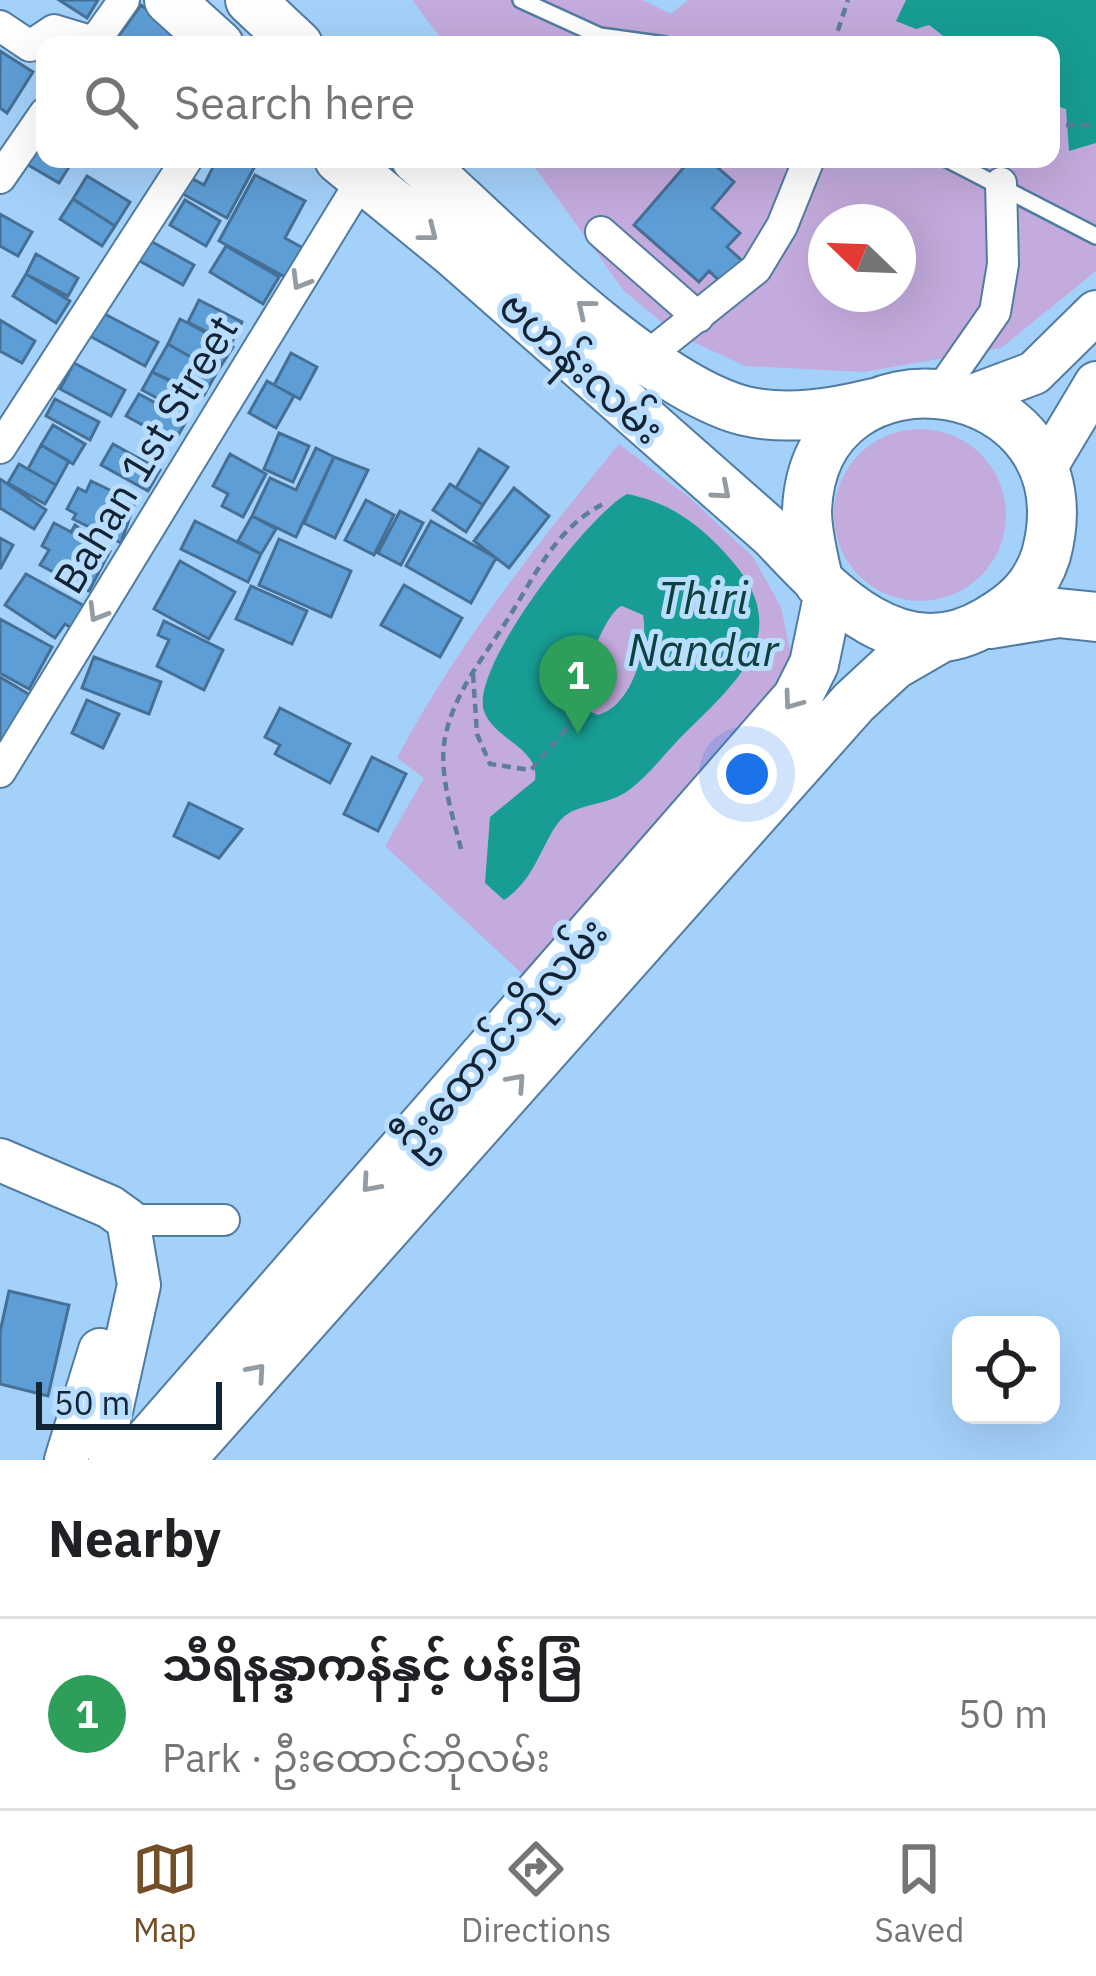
<!DOCTYPE html>
<meta charset="utf-8">
<style>
body{margin:0;font-family:"IBM Plex Sans","Noto Sans Myanmar",sans-serif;background:#f6f6f6;color:#202124}
.controls{position:absolute;right:36px;bottom:36px;display:grid;overflow:hidden;border-radius:24px;box-shadow:0 12px 48px #0002}
.controls button{width:108px;height:108px;display:grid;place-items:center;padding:0;border:0;border-bottom:3px solid #e0e0e0;background:#fff;color:#202124;font:60px sans-serif}
.compass{position:absolute;left:808px;top:204px;width:108px;height:108px;border-radius:50%;background:#fff;box-shadow:0 12px 48px #0002;rotate:293deg}
.scale{position:absolute;left:36px;bottom:30px;width:186px;box-sizing:border-box;padding-left:12px;border:6px solid #122433;border-top:0;font-size:33px;line-height:42px;white-space:nowrap;color:#122433;-webkit-text-stroke:9px #b9ddff;paint-order:stroke}
.you{position:absolute;left:747px;top:774px;width:42px;height:42px;margin:-30px;border:9px solid #fff;border-radius:50%;background:#1a73e8;box-shadow:0 0 0 18px #1a73e833}
.badge{display:grid;place-items:center;width:78px;height:78px;border-radius:50%;background:#734f29;color:#fff;font-size:39px;font-weight:700}
.pin{position:absolute;translate:-50% -99px;filter:drop-shadow(0 3px 6px #0008)}
.pin::after{content:'';position:absolute;top:63px;width:42px;height:36px;background:inherit;clip-path:polygon(0 0,100% 0,50% 100%)}
.list{margin:0;padding:0;list-style:none}
h2{display:flex;justify-content:space-between;align-items:center;height:156px;margin:0;padding:0 48px;font-size:51px}
h2 small{font-size:39px;font-weight:400;color:#757577}
.list li{display:grid;grid-template-columns:78px 1fr auto;gap:36px;align-items:center;box-sizing:border-box;height:192px;padding:0 48px;border-top:3px solid #e0e0e0}
.list b{display:block;font-size:45px;white-space:nowrap}
.list p{margin:0;font-size:39px;white-space:nowrap;color:#757577}
.list em{font-size:39px;font-style:normal;color:#757577}
.icon{flex:none;width:66px;height:66px;fill:none;stroke:currentColor;stroke-width:2;stroke-linecap:round;stroke-linejoin:round}
.map{position:relative;flex:none;width:1096px;height:1460px;overflow:hidden}
.search{position:absolute;background:#fff;box-shadow:0 12px 48px #0002;left:36px;right:36px;top:36px;height:132px;display:flex;align-items:center;gap:30px;box-sizing:border-box;padding:0 42px;border-radius:24px;color:#757577;font-size:45px}
.sheet{height:348px;background:#fff}
nav{display:flex;justify-content:space-around;align-items:center;box-sizing:border-box;height:168px;border-top:3px solid #e0e0e0;background:#fff;font-size:33px;color:#757577}
nav a{display:grid;justify-items:center;gap:6px}
nav .on{color:#734f29}
.map>svg:first-child{display:block}
.green{fill:#c3abdd;fill-rule:evenodd}
.water{fill:#179d93;fill-rule:evenodd}
.building{fill:#5e9ed6;stroke:#456f94;stroke-width:3}
.lines{fill:none;stroke-linecap:round;stroke-linejoin:round}
.lane-casing{stroke:#517ca1;stroke-width:20}
.street-casing{stroke:#517ca1;stroke-width:34}
.secondary-casing{stroke:#517ca1;stroke-width:46}
.primary-casing{stroke:#517ca1;stroke-width:52}
.path{stroke:#5d7d9a;stroke-width:4.5;stroke-dasharray:9 6;stroke-linecap:butt}
.lane{stroke:#fff;stroke-width:15}
.street{stroke:#fff;stroke-width:30}
.secondary{stroke:#fff;stroke-width:42}
.primary{stroke:#fff;stroke-width:48}
.oneway{stroke:#949ca3}
.labels{text-anchor:middle;dominant-baseline:central;stroke-width:10;stroke-linejoin:round;paint-order:stroke}
.street-label{font-size:42px;fill:#122433;stroke:#b9ddff}
.water-label{font-size:45px;font-style:italic;fill:#0c423d;stroke:#b9ddff}
</style>
<div class="map">
<svg width="1096" height="1460" viewBox="0 0 1096 1460">
<rect width="100%" height="100%" fill="#a4d1fa"/>
<path class="green" d="M412,0H643L671,14L688,0H906L897,21L929,25L955,45H446Z
M1051,104L1066,108L1069,150L1096,143V271L1001,348L864,372L745,366L676,334L624,291L529,159H1051ZM826,222H898V294H826Z
M834 515a86 86 0 1 1 172 0a86 86 0 1 1-172 0Z
M619,444L691,499L753,557L781,607L791,655L765,710L531,982L385,846L424,778L397,758C457,645 538,543 619,444Z"/>
<path class="water" d="M906,0H1096V143L1069,151L1066,109L1051,104V45H955L929,25L916,29L896,21Z
M627,494C673,503 703,527 733,562C793,633 739,680 687,731C667,750 651,774 629,790C611,804 587,803 569,813C544,828 541,876 504,900L485,883L490,817L535,780C540,748 494,740 484,711C469,668 589,514 627,494ZM622,606L643,615C649,647 632,706 598,715L581,708C575,691 605,611 622,606Z"/>
<path class="building" d="M59,0H98L87,18Z
M141,5L179,33L170,45H112Z
M0,51L33,72L7,113L0,108Z
M39,136L45,140V159H74L59,183L23,162Z
M217,159H242L255,166L227,218L183,194L191,178L204,185Z
M691,159H708L734,182L712,208L740,233L727,247L749,267L729,290L709,271L699,282L634,225Z
M255,175L305,201L285,238L303,248L287,278L219,241Z
M87,176L130,202L115,226L73,199Z
M73,199L115,226L102,246L60,219Z
M185,200L220,221L206,246L170,225Z
M0,214L32,232L18,256L0,246Z
M147,239L194,265L183,285L136,259Z
M226,246L279,277L263,304L210,272Z
M36,254L78,278L68,296L26,274Z
M26,274L70,301L56,323L13,296Z
M199,300L242,322L231,344L188,322Z
M101,312L158,342L145,366L88,335Z
M180,319L233,347L217,372L168,344Z
M0,320L35,341L22,363L0,351Z
M168,344L217,372L204,395L152,372Z
M291,353L317,367L300,399L274,385Z
M74,363L125,390L111,416L60,389Z
M152,372L195,394L185,413L142,390Z
M267,381L294,396L276,428L249,413Z
M139,394L187,420L174,442L126,416Z
M55,399L99,422L90,440L46,416Z
M53,425L85,444L73,464L41,445Z
M279,433L309,446L293,482L264,469Z
M113,444L160,470L148,491L101,465Z
M41,445L69,461L56,485L28,469Z
M316,448L334,457L296,537L252,516L270,478L296,490Z
M479,449L508,467L483,505L456,488Z
M230,454L266,474L243,517L222,506L228,494L213,486Z
M334,457L368,470L335,538L304,523Z
M19,464L56,485L45,504L8,483Z
M0,479L46,510L34,529L0,508Z
M91,481L135,502L121,543L73,519L76,514L67,509L78,488L86,492Z
M450,484L483,505L466,532L433,510Z
M514,488L549,516L509,568L474,541Z
M366,500L394,515L374,555L345,540Z
M400,511L423,523L401,565L378,553Z
M252,516L276,529L261,554L238,541Z
M195,521L261,554L248,582L181,549Z
M431,521L496,558L471,603L406,566Z
M54,523L71,532L75,525L110,551L89,591L40,565L49,550L42,546Z
M0,538L13,545L0,569Z
M279,539L351,571L331,617L259,585Z
M180,561L235,592L209,639L154,609Z
M26,574L90,609L76,631L65,624L55,638L5,605Z
M404,585L462,618L440,657L381,625Z
M251,586L307,611L292,644L236,619Z
M0,619L52,647L29,689L0,673Z
M164,621L223,650L204,690L157,666L169,640L158,635Z
M94,657L161,682L149,714L82,688Z
M0,677L30,695L0,746Z
M87,700L119,714L103,748L72,733Z
M280,708L350,744L330,783L275,754L280,745L265,737Z
M372,757L406,774L378,831L344,814Z
M189,803L242,829L219,858L174,836Z
M9,1291L69,1305L48,1396L0,1384V1332Z"/>
<g class="lines">
<defs>
<path id="lane" d="M521,0L600,36L665,45
M947,159L1096,236"/>
<path id="street" d="M0,26L30,46L54,30L94,42
M92,45L124,0
M0,178L45,113
M601,232L698,317
M646,357L756,269L782,226L809,159
M940,391L995,312L1003,264L1001,183
M0,448L187,159
M0,772L361,181
M128,1220H224"/>
<path id="secondary" d="M970,397L1034,373L1096,312
M1047,465L1096,383
M0,1160L110,1207L128,1220L139,1285L107,1429L110,1460
M66,1460L100,1350"/>
<path id="primary" d="M169,0L219,45
M250,0L298,45
M339,159L454,253L774,535C829,594 901,673 988,621C1016,605 1036,587 1046,555C1096,370 813,329 807,511C807,535 814,560 819,583
M416,159C495,230 646,386 745,411C788,421 833,413 874,403
M990,624L1058,613L1096,617
M132,1460L797,698L814,664L829,592
M180,1460L854,702L894,665L939,639"/>
</defs>
<use href="#lane" class="lane-casing"/>
<use href="#street" class="street-casing"/>
<use href="#secondary" class="secondary-casing"/>
<use href="#primary" class="primary-casing"/>
<path class="path" d="M833,45L848,0
M1051,125H1096
M473,674L477,734L490,764L531,770L593,698
M461,849C452,812 436,768 447,729C457,692 479,663 500,631C532,584 551,530 605,503"/>
<use href="#lane" class="lane"/>
<use href="#street" class="street"/>
<use href="#secondary" class="secondary"/>
<use href="#primary" class="primary"/>
</g>
<defs><path id="oneway-chevron" d="M-2-3.5L2.5 0L-2 3.5" fill="none" stroke-width="1.6" stroke-linecap="round" stroke-linejoin="round" transform="scale(3)"/></defs>
<g class="oneway">
<use href="#oneway-chevron" transform="translate(429 233) rotate(38)"/>
<use href="#oneway-chevron" transform="translate(300 281) rotate(121)"/>
<use href="#oneway-chevron" transform="translate(585 308) rotate(-141)"/>
<use href="#oneway-chevron" transform="translate(722 491) rotate(41)"/>
<use href="#oneway-chevron" transform="translate(97 613) rotate(121)"/>
<use href="#oneway-chevron" transform="translate(792 701) rotate(126)"/>
<use href="#oneway-chevron" transform="translate(517 1082) rotate(-48)"/>
<use href="#oneway-chevron" transform="translate(370 1184) rotate(131)"/>
<use href="#oneway-chevron" transform="translate(257 1372) rotate(-49)"/>
</g>
<g class="labels">
<g class="street-label">
<text transform="translate(582 367) rotate(42)">ဗဟန်းလမ်း</text>
<text transform="translate(145 454) rotate(-59)">Bahan 1st Street</text>
<text transform="translate(500 1036) rotate(-49)">ဦးထောင်ဘိုလမ်း</text>
</g>
<g class="water-label">
<text x="703" y="597">Thiri<tspan x="703" dy="52">Nandar</tspan></text>
</g>
</g>
</svg>
<div class="controls">
<button><svg class="icon" aria-label="locate" viewBox="0 0 24 24"><circle cx="12" cy="12" r="6"/><path d="M12 2v4M12 18v4M2 12h4M18 12h4"/></svg></button>
</div>
<svg class="compass" viewBox="-18 -18 36 36"><path d="M0-13l5 13h-10z" fill="#e53935"/><path d="M0 13l5-13h-10z" fill="#757577"/></svg>
<div class="scale">50 m</div>
<div class="you"></div>
<div class="pin badge" style="left:578px;top:734px;background:#2e9e5b">1</div>
<div class="search"><svg class="icon" aria-label="search" viewBox="0 0 24 24"><circle cx="10" cy="10" r="6"/><path d="M15 15l6 6"/></svg>Search here</div>
</div>
<section class="sheet">
<h2>Nearby<small></small></h2>
<ul class="list">
<li><span class="badge" style="background:#2e9e5b">1</span><div><b>သီရိနန္ဒာကန်နှင့် ပန်းခြံ</b><p>Park · ဦးထောင်ဘိုလမ်း</p></div><em>50 m</em></li>
</ul>
</section>
<nav>
<a class="on"><svg class="icon" aria-label="map" viewBox="0 0 24 24"><path d="M3 6l6-2 6 2 6-2v14l-6 2-6-2-6 2zM9 4v14M15 6v14"/></svg>Map</a>
<a><svg class="icon" aria-label="directions" viewBox="0 0 24 24"><path d="M12 3l9 9-9 9-9-9zM9 14v-3h6M13 9l2 2-2 2"/></svg>Directions</a>
<a><svg class="icon" aria-label="saved" viewBox="0 0 24 24"><path d="M7 4h10v16l-5-4-5 4z"/></svg>Saved</a>
</nav>
